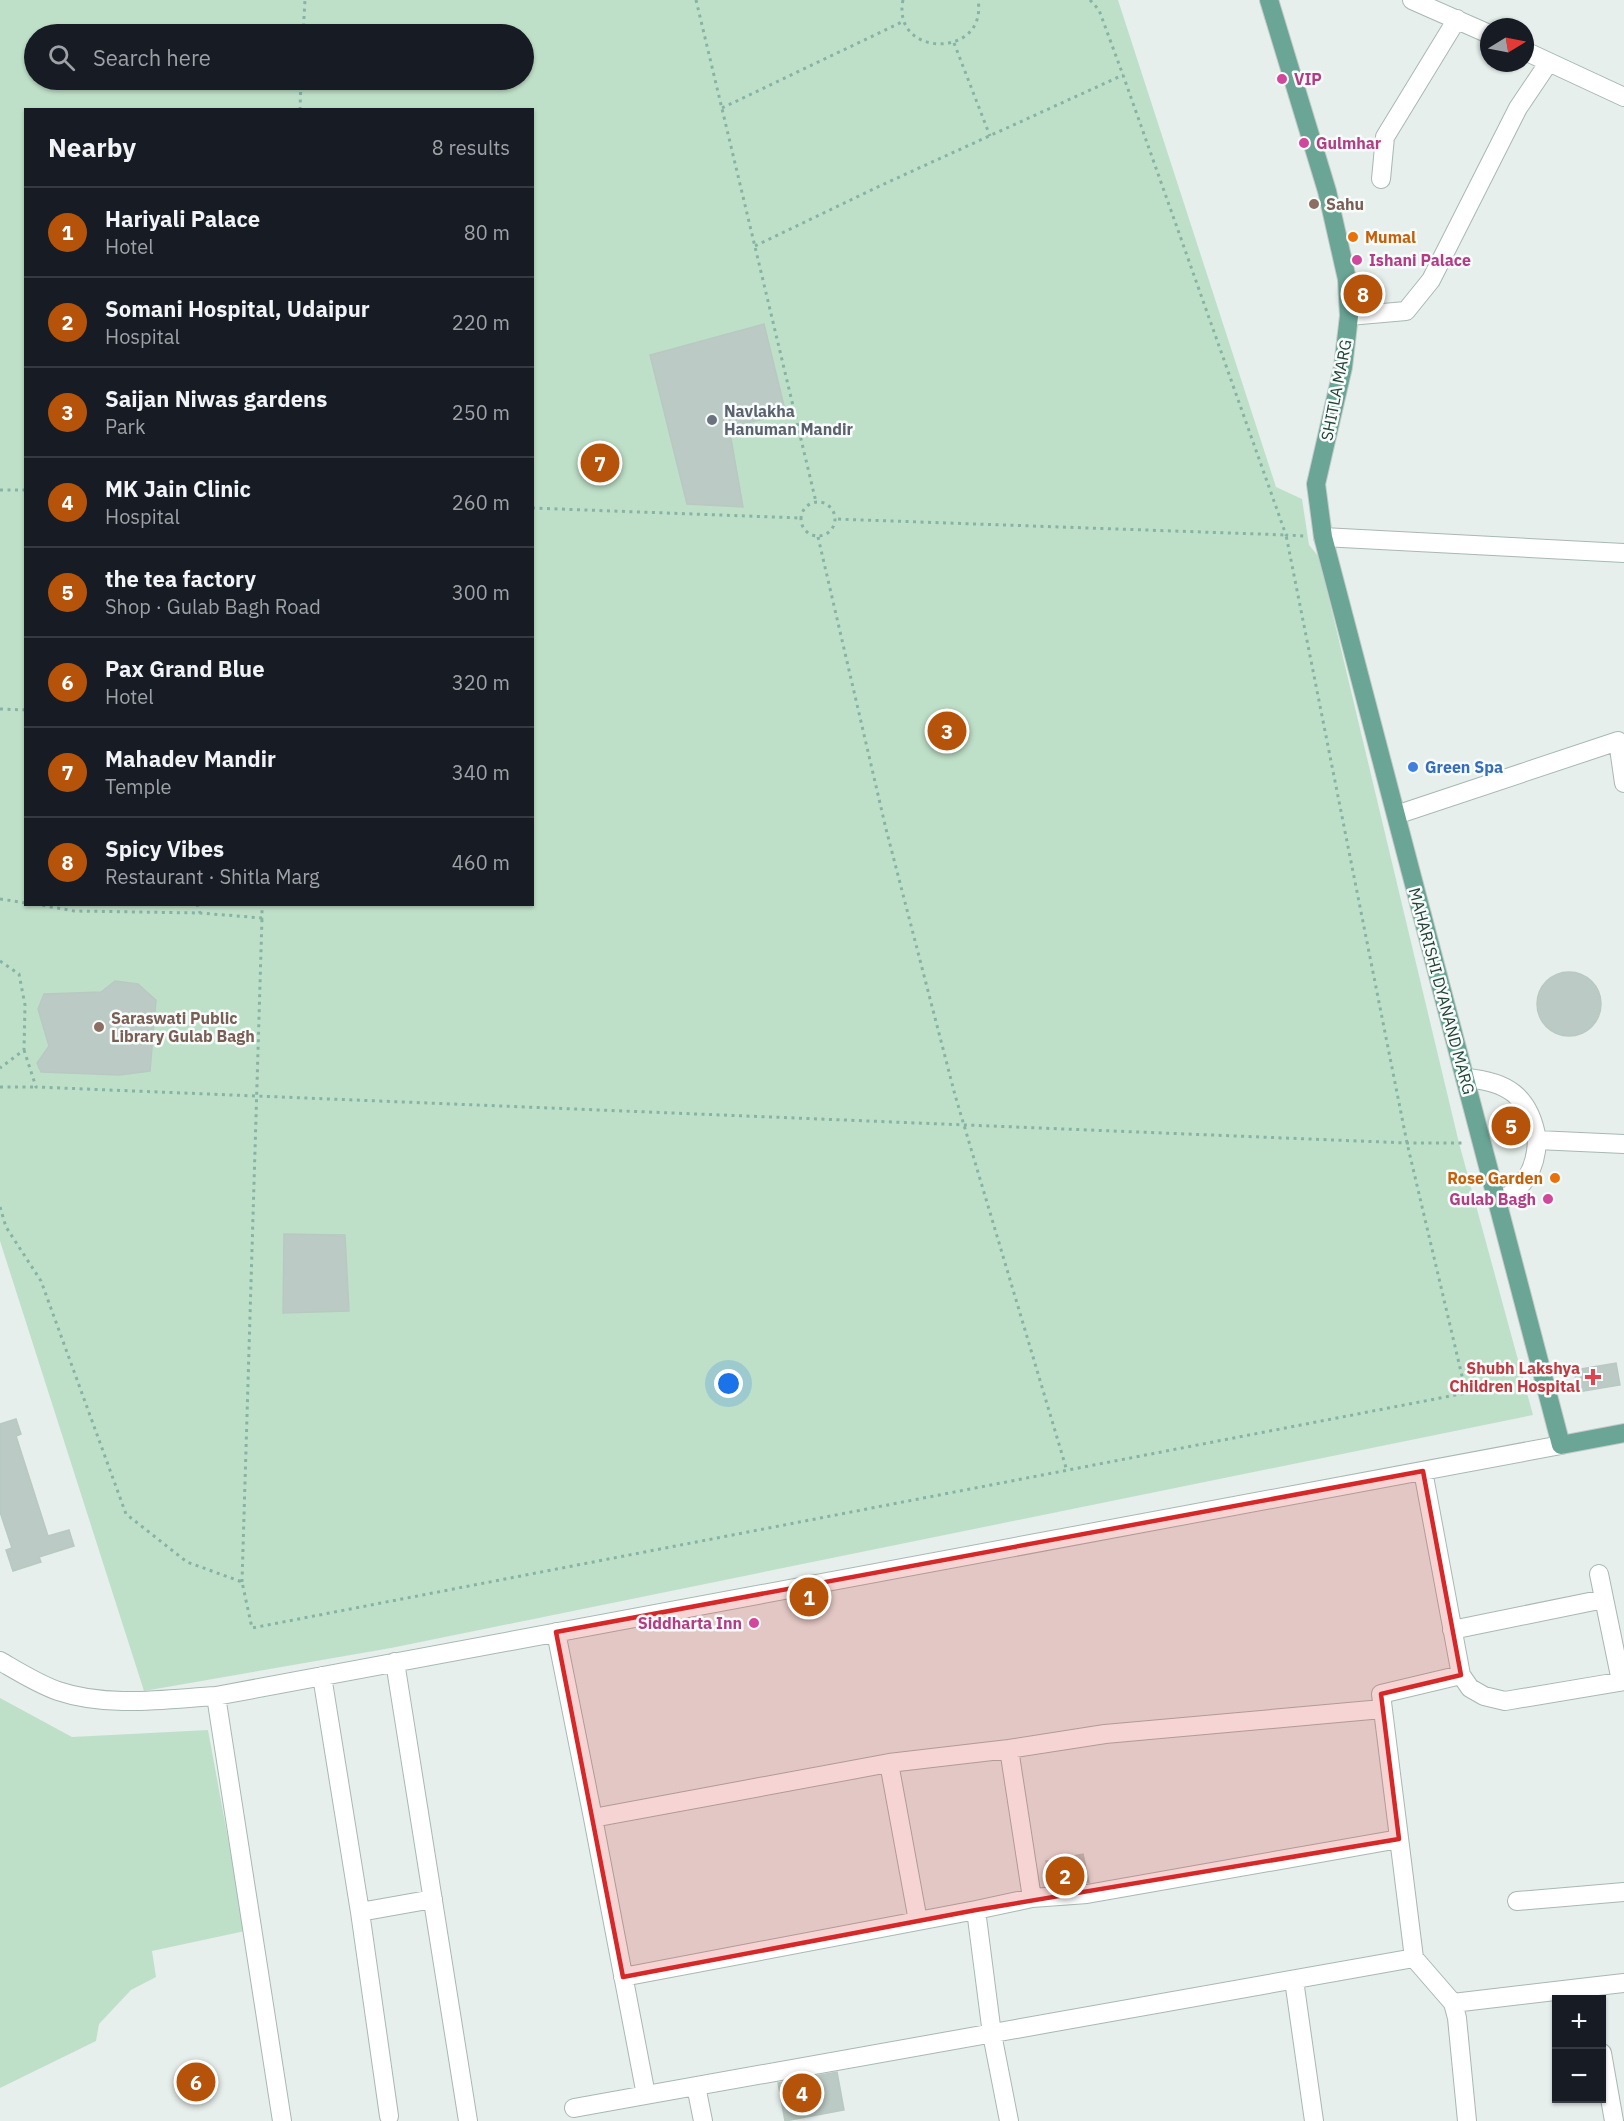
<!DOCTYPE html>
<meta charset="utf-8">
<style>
body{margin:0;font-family:"IBM Plex Sans",sans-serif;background:#20242c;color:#f1f3f6}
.controls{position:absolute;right:18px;bottom:18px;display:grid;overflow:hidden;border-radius:0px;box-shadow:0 2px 4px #0004}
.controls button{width:54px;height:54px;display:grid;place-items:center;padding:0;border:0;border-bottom:2px solid #363941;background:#171b24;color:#f1f3f6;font:30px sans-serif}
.compass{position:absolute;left:1480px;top:18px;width:54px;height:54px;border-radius:50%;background:#171b24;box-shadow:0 2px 4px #0004;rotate:80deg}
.you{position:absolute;left:729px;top:1384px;width:21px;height:21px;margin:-15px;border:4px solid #fff;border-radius:50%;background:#1a73e8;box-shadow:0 0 0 9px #1a73e833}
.badge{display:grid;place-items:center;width:39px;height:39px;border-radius:50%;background:#b45309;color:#fff;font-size:20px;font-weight:700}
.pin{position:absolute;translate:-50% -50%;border:3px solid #fff;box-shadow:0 2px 6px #0006}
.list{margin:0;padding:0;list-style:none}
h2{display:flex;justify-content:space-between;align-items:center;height:78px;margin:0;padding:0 24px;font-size:26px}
h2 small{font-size:20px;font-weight:400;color:#9ea1a6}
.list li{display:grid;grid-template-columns:39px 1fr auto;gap:18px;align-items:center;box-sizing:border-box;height:90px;padding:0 24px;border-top:2px solid #363941}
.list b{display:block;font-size:22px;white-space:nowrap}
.list p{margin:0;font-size:20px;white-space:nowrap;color:#9ea1a6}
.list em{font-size:20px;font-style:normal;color:#9ea1a6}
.icon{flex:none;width:33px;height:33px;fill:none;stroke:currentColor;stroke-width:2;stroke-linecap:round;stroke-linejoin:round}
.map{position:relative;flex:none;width:1624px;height:2121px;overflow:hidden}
.search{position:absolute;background:#171b24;box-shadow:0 2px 4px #0004;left:24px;top:24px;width:510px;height:66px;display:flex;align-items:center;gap:15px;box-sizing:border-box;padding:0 21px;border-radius:33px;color:#9ea1a6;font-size:22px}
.panel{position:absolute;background:#171b24;box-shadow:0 2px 4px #0004;left:24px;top:108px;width:510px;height:798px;border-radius:0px}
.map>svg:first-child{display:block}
.green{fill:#bfe0c8;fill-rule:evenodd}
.building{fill:#bbcac4;stroke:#b8c9c2;stroke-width:1.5}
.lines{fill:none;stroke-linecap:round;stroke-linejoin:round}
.minor-casing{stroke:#a8b8b2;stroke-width:20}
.major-casing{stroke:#c2cac8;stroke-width:20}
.path{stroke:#86b3a5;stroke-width:3;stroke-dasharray:3 4.5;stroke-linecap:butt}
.minor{stroke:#fff;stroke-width:18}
.major{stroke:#6aa596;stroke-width:18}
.marked{fill:#d62828;fill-opacity:0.2;stroke:#d62828;stroke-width:4.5;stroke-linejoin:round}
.hotel-dot{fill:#d1479c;stroke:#f7fbf9;stroke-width:2}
.education-dot{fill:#8d6e63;stroke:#f7fbf9;stroke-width:2}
.food-dot{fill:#e8710a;stroke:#f7fbf9;stroke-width:2}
.worship-dot{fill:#6b7280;stroke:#f7fbf9;stroke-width:2}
.shop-dot{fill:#3f7fe0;stroke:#f7fbf9;stroke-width:2}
.health-dot{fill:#e0444e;stroke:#f7fbf9;stroke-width:2}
.labels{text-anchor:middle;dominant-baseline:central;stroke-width:5;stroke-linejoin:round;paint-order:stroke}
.hotel-label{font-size:16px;font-weight:bold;fill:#b23c85;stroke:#f7fbf9;text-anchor:start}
.education-label{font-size:16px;font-weight:bold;fill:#785e54;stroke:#f7fbf9;text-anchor:start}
.food-label{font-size:16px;font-weight:bold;fill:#c56008;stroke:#f7fbf9;text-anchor:start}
.street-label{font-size:16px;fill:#24423a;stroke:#f7fbf9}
.worship-label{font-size:16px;font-weight:bold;fill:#5b616d;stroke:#f7fbf9;text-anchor:start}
.shop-label{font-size:16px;font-weight:bold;fill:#366cbe;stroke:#f7fbf9;text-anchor:start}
.health-label{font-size:16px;font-weight:bold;fill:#be3a42;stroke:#f7fbf9;text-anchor:end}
</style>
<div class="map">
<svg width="1624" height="2121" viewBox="0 0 1624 2121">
<rect width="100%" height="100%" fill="#e6efeb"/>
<path class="green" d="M0,0H1118L1276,487L1302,499L1309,545L1319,557L1459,1143L1533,1415L391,1648L144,1691L0,1241ZM34,34H524V80H34ZM26,110H532V904H26Z
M0,1698L72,1737L208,1730L245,1931L152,1951L156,1977L131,1990L99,2024L96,2041L0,2088Z"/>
<path class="building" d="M764,324L786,414L729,427L743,507L687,504L650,355Z
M612,449L613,478L586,476L588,450Z
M1537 1004a32 32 0 1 1 64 0a32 32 0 1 1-64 0Z
M115,981L138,984L156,1000L150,1071L120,1075L41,1072L37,1063L49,1046L38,1009L44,994L101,992Z
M284,1234L345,1235L349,1311L283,1313Z
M1616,1363L1620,1385L1578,1392L1574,1370Z
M16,1419L21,1434L16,1436L48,1536L69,1530L74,1546L39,1557L41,1562L13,1571L6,1550L12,1548L0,1512V1424Z
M1083,1854L1089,1882L1051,1885L1046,1861Z
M837,2072L844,2110L785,2121L778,2083Z"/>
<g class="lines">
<defs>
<path id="minor" d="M1412,0L1489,34
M1525,51L1624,97
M1381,179L1385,137L1457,19
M1349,316L1406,311L1431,280L1518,108L1549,62
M1323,537L1624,553
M1396,815L1618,741L1624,783
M1465,1078C1507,1081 1530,1096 1537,1140L1624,1144
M1498,1203C1524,1187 1536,1171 1537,1140
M1599,1574L1621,1681
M1452,1630L1604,1599
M556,1632L593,1818L889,1763L918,1921
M0,1661C19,1672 38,1684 58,1691C108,1708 166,1699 216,1696L1561,1445
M395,1662L468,2121
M1461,1675L1470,1688L1484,1696L1505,1701L1624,1681
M322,1676L360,1912L389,2116
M216,1696L282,2121
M1009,1749L1032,1898
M889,1763L1009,1749L1105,1734L1382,1709
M593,1818L646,2095L1414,1958L1453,2003L1457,2018L1467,2121
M1517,1901L1624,1892
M976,1910L1032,1898L1087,1894L1399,1839
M360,1912L433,1899
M1414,1958L1381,1694L1461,1675L1423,1471
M623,1977L976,1910L992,2034L1009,2121
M1294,1980L1314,2121
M1589,1987L1624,1983
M1453,2003L1589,1987L1591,2000
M1602,2053L1614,2121
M696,2086L703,2121
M574,2108L646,2095"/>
<path id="major" d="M1269,0L1327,191L1347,279L1349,316L1343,367L1316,484L1323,537L1561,1445L1624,1433"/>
</defs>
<use href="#minor" class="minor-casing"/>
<use href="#major" class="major-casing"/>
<path class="path" d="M696,0L816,502
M903,0C891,58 988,59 978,0
M1090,0L1099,10L1123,75L1286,535L1304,536
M303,34L305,0
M954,43L990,136
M722,108L904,21
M300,110L301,80
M755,246L884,184L1123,75
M0,490H26
M801 519a17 17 0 1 1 34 0a17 17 0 1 1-34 0Z
M532,508L800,518
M818,537L886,829L955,1095L1067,1471
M0,709L26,710
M0,899L26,903
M35,904L74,911L200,913L262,918V904
M197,904L200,913
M0,961L19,974L25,1005L24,1050L0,1068
M24,1050L36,1087L1407,1143H1465
M0,1087H36
M0,1207L6,1227L41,1281L126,1514L187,1562L242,1582L252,1628L1466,1393L1407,1143L1286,535L835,519
M242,1582L262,918"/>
<use href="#minor" class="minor"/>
<use href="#major" class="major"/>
</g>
<path class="marked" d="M1423,1471L1461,1675L1381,1694L1399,1839L976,1910L623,1977L556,1632Z"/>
<g class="hotel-dot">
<circle cx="1282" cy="79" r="6"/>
<circle cx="1304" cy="143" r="6"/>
<circle cx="1357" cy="260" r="6"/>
<circle cx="1548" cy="1199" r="6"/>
<circle cx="754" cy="1623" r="6"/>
</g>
<g class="education-dot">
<circle cx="1314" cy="204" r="6"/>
<circle cx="99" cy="1027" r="6"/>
</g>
<g class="food-dot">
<circle cx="1353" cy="237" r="6"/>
<circle cx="1555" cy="1178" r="6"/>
</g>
<circle class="worship-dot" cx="712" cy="420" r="6"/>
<circle class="shop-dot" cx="1413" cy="767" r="6"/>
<path class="health-dot" d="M1590 1368h6v6h6v6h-6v6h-6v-6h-6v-6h6z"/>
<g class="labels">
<g class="hotel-label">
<text x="1294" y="79">VIP</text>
<text x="1316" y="143">Gulmhar</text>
<text x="1369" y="260">Ishani Palace</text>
<text x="1536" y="1199" text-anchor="end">Gulab Bagh</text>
<text x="742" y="1623" text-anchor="end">Siddharta Inn</text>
</g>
<g class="education-label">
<text x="1326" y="204">Sahu</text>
<text x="111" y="1018">Saraswati Public<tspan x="111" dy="18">Library Gulab Bagh</tspan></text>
</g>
<g class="food-label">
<text x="1365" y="237">Mumal</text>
<text x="1543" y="1178" text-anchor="end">Rose Garden</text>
</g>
<g class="street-label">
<text transform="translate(1336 390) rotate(-79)">SHITLA MARG</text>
<text transform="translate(1442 991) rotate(75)">MAHARISHI DYANAND MARG</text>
</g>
<g class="worship-label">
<text x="724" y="411">Navlakha<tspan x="724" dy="18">Hanuman Mandir</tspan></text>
</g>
<g class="shop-label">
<text x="1425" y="767">Green Spa</text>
</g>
<g class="health-label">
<text x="1580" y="1368">Shubh Lakshya<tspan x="1580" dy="18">Children Hospital</tspan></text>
</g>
</g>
</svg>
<div class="controls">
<button>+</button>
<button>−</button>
</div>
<svg class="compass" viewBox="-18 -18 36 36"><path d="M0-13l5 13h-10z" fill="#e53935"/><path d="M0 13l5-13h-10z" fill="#9ea1a6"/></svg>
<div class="you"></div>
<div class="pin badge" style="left:809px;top:1597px">1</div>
<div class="pin badge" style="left:1065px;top:1876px">2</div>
<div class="pin badge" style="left:947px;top:731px">3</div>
<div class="pin badge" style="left:802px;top:2093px">4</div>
<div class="pin badge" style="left:1511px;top:1126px">5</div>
<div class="pin badge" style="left:196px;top:2082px">6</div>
<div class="pin badge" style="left:600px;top:463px">7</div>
<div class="pin badge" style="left:1363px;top:294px">8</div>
<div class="search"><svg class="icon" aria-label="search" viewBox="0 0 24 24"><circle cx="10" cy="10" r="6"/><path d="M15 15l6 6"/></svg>Search here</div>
<section class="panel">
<h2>Nearby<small>8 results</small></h2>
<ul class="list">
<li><span class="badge">1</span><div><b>Hariyali Palace</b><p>Hotel</p></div><em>80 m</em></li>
<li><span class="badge">2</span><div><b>Somani Hospital, Udaipur</b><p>Hospital</p></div><em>220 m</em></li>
<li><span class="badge">3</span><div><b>Saijan Niwas gardens</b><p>Park</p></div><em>250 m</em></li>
<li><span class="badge">4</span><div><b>MK Jain Clinic</b><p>Hospital</p></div><em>260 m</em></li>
<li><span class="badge">5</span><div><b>the tea factory</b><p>Shop · Gulab Bagh Road</p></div><em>300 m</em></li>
<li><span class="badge">6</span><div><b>Pax Grand Blue</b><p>Hotel</p></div><em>320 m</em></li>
<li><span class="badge">7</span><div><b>Mahadev Mandir</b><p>Temple</p></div><em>340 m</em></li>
<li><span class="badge">8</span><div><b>Spicy Vibes</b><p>Restaurant · Shitla Marg</p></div><em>460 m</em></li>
</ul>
</section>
</div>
